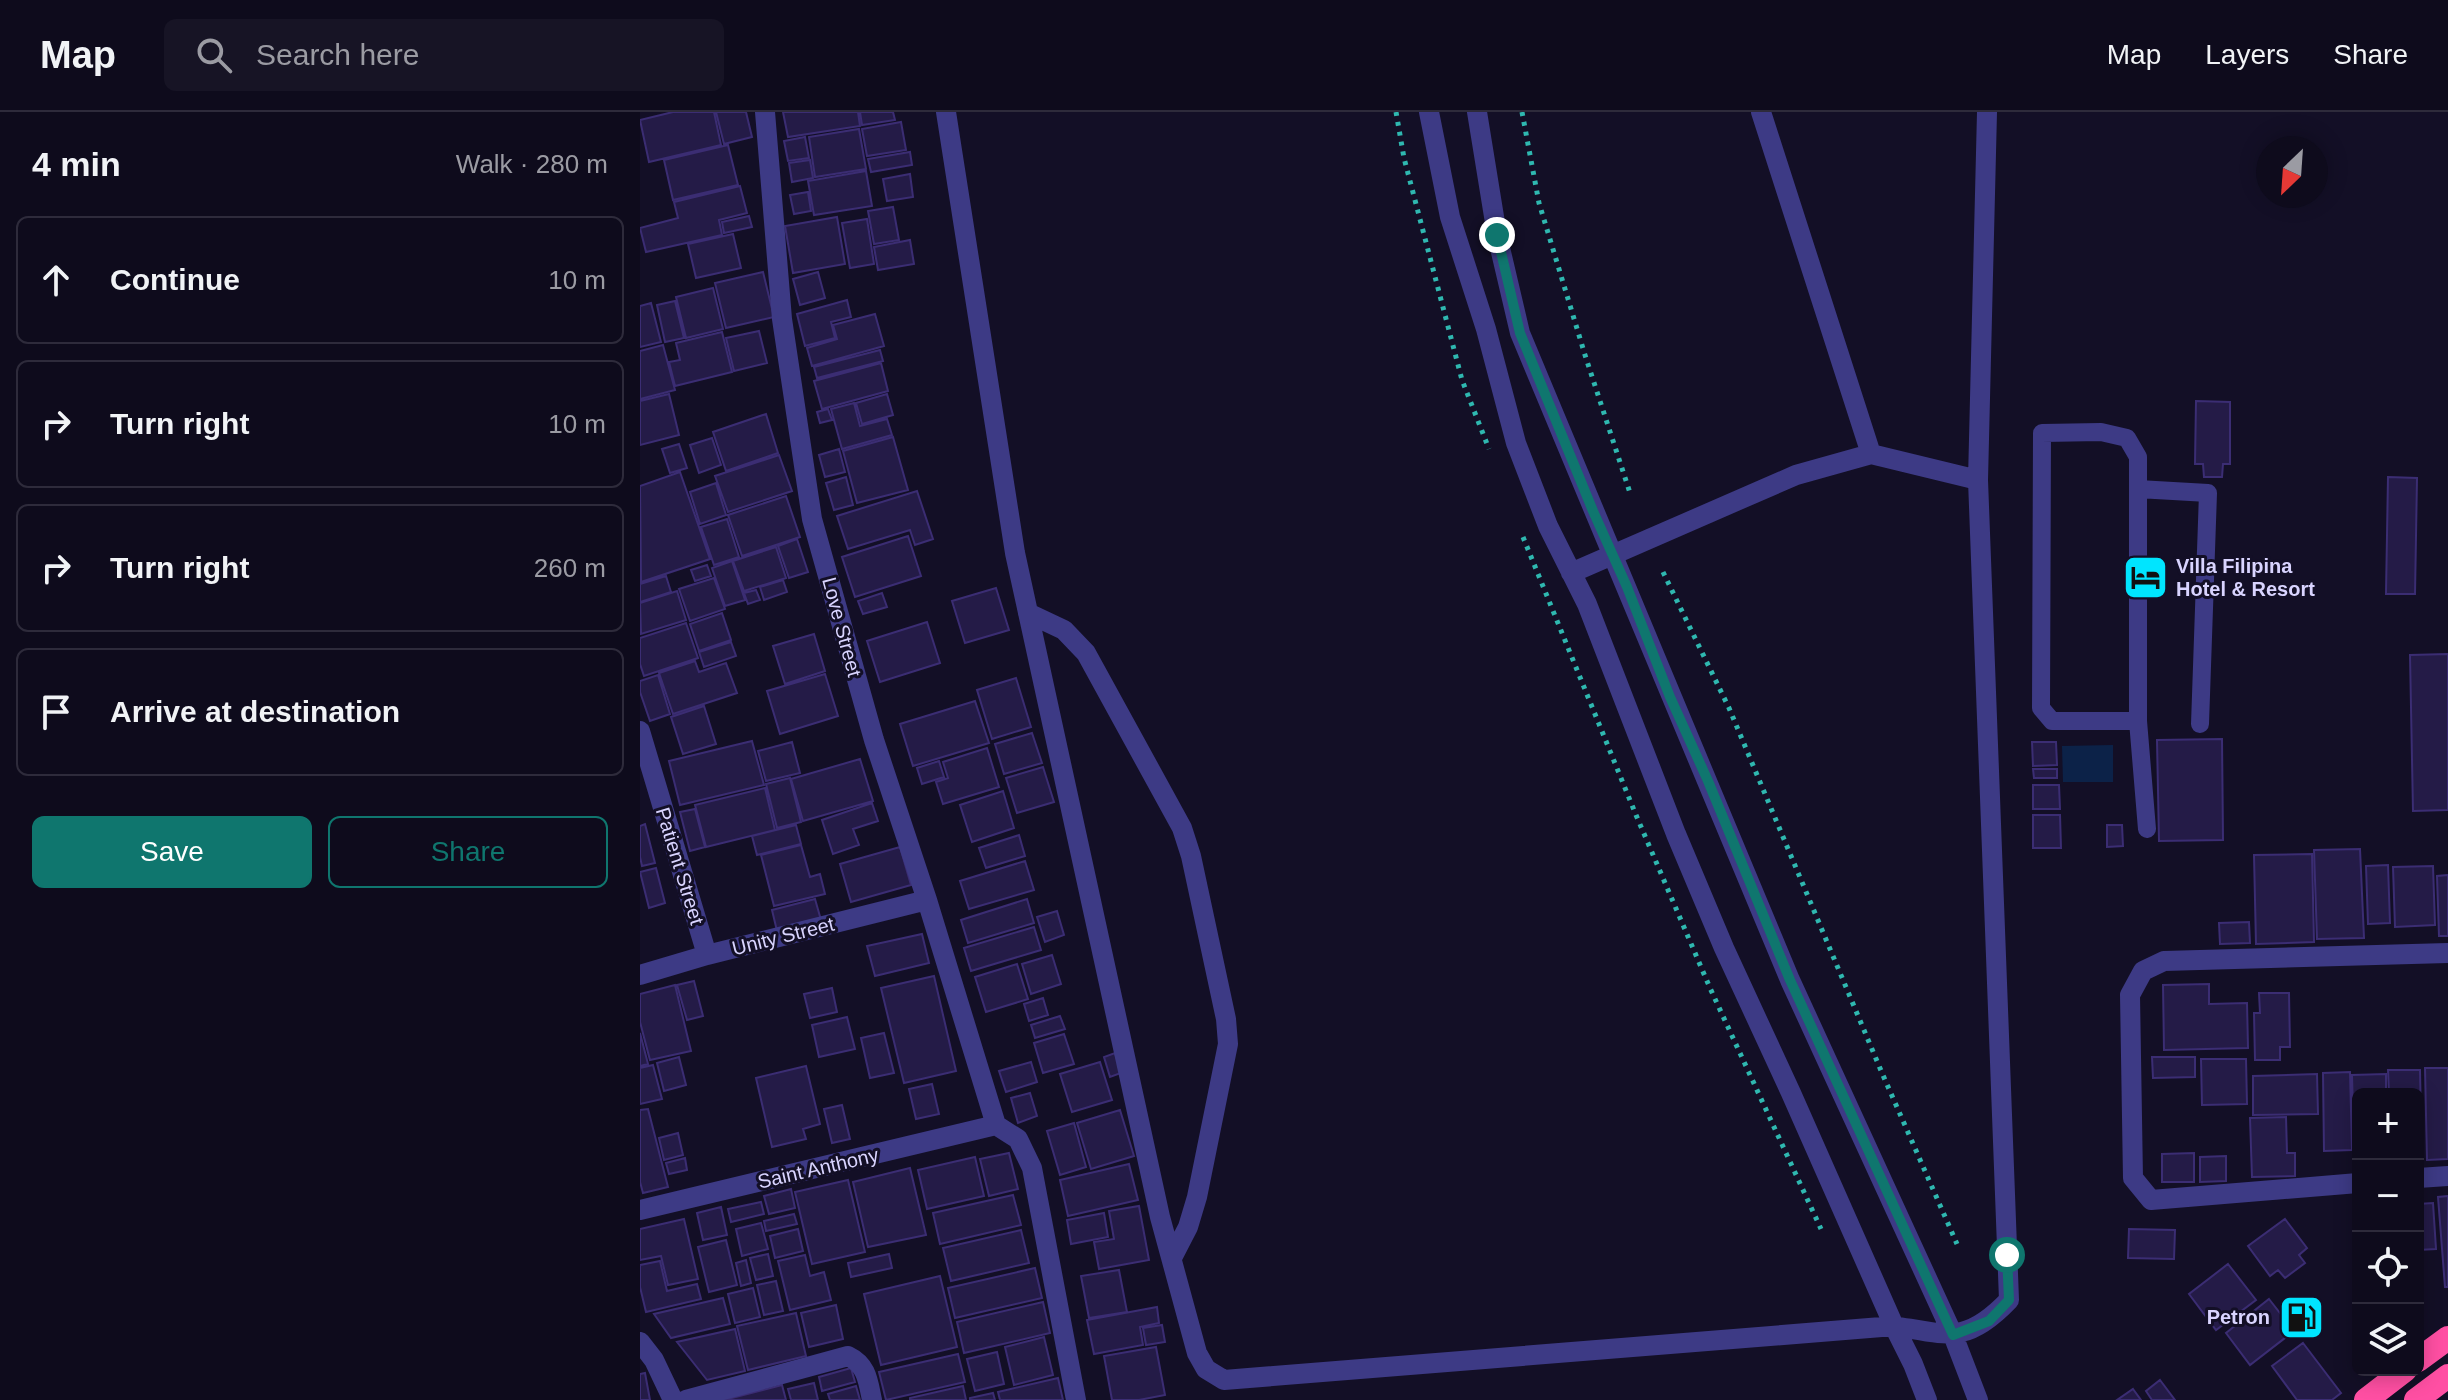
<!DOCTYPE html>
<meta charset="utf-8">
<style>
body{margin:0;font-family:Helvetica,sans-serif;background:#171425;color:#f1f3f6}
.controls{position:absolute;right:24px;bottom:24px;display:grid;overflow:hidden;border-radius:12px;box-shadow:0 4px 20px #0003}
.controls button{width:72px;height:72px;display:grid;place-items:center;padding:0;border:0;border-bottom:2px solid #2e2b3b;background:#0e0b1c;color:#f1f3f6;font:40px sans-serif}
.compass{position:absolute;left:1616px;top:24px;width:72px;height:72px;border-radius:50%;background:#0e0b1c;box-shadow:0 4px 20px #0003;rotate:205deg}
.stop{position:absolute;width:24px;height:24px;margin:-18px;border:6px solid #0f766e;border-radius:50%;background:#fff}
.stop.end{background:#0f766e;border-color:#fff;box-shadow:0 2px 8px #0008}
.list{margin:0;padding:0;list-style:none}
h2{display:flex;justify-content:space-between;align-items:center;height:104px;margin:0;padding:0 32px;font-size:34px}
h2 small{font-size:26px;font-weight:400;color:#9b9ba3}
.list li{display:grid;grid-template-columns:52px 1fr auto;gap:24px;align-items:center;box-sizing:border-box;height:128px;margin:0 16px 16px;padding:0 16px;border:2px solid #2e2b3b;border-radius:12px}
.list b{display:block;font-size:30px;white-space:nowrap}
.list em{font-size:26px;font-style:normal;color:#9b9ba3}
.actions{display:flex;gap:16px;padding:24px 32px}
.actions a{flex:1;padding:18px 0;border:2px solid #0f766e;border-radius:12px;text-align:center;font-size:28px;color:#0f766e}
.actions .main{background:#0f766e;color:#fff}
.icon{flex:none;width:44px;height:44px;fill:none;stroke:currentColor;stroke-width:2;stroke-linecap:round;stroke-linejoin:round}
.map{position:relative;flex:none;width:1808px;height:1288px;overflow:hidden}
header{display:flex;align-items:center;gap:48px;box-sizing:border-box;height:112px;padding:0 40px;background:#0e0b1c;border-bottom:2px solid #2e2b3b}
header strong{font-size:38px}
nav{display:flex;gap:44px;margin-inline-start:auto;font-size:28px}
.search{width:560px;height:72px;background:#171425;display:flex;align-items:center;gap:20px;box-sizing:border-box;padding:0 28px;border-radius:12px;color:#9b9ba3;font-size:30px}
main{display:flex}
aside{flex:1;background:#0e0b1c}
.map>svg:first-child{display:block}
.water{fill:#0c2248}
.building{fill:#241b47;stroke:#3b2d73;stroke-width:2}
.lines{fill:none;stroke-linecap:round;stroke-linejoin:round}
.path{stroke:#2fb8b0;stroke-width:5;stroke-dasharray:4 6;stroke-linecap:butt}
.lane{stroke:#3d3a85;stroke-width:18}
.street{stroke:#3d3a85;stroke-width:20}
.highway{stroke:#ff4fa3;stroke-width:24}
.route{stroke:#0f766e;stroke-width:10}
.labels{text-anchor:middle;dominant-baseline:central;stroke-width:6;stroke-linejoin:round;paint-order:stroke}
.poi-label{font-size:20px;font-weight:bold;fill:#d9d4ff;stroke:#130f26;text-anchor:start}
.street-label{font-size:20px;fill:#d9d4ff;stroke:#130f26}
</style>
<header>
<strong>Map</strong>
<div class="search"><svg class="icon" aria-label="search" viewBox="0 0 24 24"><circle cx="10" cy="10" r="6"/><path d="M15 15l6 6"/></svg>Search here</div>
<nav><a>Map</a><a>Layers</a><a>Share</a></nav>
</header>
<main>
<aside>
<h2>4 min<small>Walk · 280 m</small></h2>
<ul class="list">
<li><svg class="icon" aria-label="ahead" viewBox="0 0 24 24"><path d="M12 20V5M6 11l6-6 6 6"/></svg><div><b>Continue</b></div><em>10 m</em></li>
<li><svg class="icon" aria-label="right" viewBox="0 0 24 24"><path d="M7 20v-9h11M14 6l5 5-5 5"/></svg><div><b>Turn right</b></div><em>10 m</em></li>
<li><svg class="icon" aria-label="right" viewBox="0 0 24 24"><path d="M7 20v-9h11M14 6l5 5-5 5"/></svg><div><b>Turn right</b></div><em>260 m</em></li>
<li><svg class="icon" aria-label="arrive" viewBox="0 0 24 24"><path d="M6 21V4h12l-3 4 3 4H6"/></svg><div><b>Arrive at destination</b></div></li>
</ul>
<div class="actions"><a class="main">Save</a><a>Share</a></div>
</aside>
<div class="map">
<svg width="1808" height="1288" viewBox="0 0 1808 1288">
<rect width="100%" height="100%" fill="#130f26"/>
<path class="water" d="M1473,633V670H1423L1422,634Z"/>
<path class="building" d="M33,0H74L81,33L9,50L0,8Z
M76,0H106L112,25L84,32Z
M143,0H218L220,14L148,25Z
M220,0H253L255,8L222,13Z
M261,10L266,38L227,44L222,17Z
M219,17L226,57L175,65L169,25Z
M165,25L169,46L148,49L144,29Z
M88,33L98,73L33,88L24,48Z
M270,40L272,53L231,60L228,47Z
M170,48L173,66L152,70L149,51Z
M226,59L232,94L174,103L168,69Z
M270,62L273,85L247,89L243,67Z
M100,74L107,101L79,108L82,123L6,140L0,116L38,106L34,90Z
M168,80L171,99L154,102L150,83Z
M253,95L259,128L234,132L228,99Z
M109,104L112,115L84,121L82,110Z
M197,105L205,152L153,161L145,114Z
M227,107L234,152L210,156L202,111Z
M93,122L101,156L56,166L48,132Z
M270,128L274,152L238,158L234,135Z
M123,160L134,205L86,216L75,171Z
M178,160L185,186L160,193L153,167Z
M73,176L83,217L46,226L36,185Z
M207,188L211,205L191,210L195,226L165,234L157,202Z
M35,189L44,226L25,230L17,193Z
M11,191L21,230L0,235V194Z
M235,202L244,234L172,254L167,236L197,227L193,213Z
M119,219L127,251L94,259L86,226Z
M82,220L92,260L35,274L29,250L40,248L36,231Z
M23,233L35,278L0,287V239Z
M240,238L243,249L177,266L174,255Z
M241,251L248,279L182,297L174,269Z
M29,282L39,323L0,333V289Z
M247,282L253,303L222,312L216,291Z
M1556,289L1590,290V352H1583L1582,365H1564L1563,352H1555Z
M214,291L220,314L247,307L252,323L202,337L191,297Z
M188,297L192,308L180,311L177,300Z
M126,302L138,341L86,359L73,320Z
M253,325L268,378L217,391L203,339Z
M72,326L81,353L59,361L50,333Z
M39,332L47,356L30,361L22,337Z
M199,337L205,360L185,365L179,343Z
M139,343L152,379L88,400L75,364Z
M40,360L70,447L1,470L0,374Z
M206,365L213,393L194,398L186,371Z
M1748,365L1777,366L1775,482H1746Z
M76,371L86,403L60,412L50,380Z
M277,379L293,427L275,433L270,418L208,437L197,404Z
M146,384L160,425L102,444L88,403Z
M87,407L99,445L74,453L61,415Z
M268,424L281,464L215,485L202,445Z
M157,427L168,460L149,466L138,434Z
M136,435L146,466L104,479L93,449Z
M92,449L105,488L85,494L72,456Z
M67,453L71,464L55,469L51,458Z
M26,464L31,480L0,490V472Z
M74,466L85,497L50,509L39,477Z
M143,468L147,480L124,488L120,475Z
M356,476L369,518L325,531L312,489Z
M116,478L120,488L108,492L104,481Z
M37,479L46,508L1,522L0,491Z
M242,481L247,495L223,502L218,489Z
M82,501L91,528L59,539L50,512Z
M287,510L300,551L240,570L227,529Z
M46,511L58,546L4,564L0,552V526Z
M174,522L185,559L145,572L133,534Z
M91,530L96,544L64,555L59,540Z
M1808,542V698L1773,699L1770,543Z
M55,549L59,560L86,551L97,581L33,602L19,561Z
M185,562L198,604L140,622L127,579Z
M18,563L30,602L10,609L0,580V569Z
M376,566L391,615L352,627L337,578Z
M335,589L349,631L273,654L260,612Z
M64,594L76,632L43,642L31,605Z
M392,621L402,651L364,662L355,632Z
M1582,627L1583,728L1519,729L1517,628Z
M112,629L124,673L40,693L29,649Z
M152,630L160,661L126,669L118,639Z
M1392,630H1416L1417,653L1393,654Z
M347,636L359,675L303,692L296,670L308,666L303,650Z
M220,647L233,689L163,709L151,667Z
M299,649L304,665L282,672L277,656Z
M403,655L414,690L377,701L366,666Z
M1393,657H1417V666H1394Z
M150,666L161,710L137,716L126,672Z
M1393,673H1419L1420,697H1393Z
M125,676L135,718L66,735L55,693Z
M363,679L374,716L332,730L320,693Z
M232,691L238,709L213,717L219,733L193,742L182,708Z
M55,697L65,735L50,739L40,700Z
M1393,703H1420L1421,736H1393Z
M5,712L15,751L2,754L0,745V714Z
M156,713L161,732L117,743L112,724Z
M1467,713H1482L1483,734L1467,735Z
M379,723L385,744L346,756L339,736Z
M161,733L170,765L180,762L185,782L134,794L121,743Z
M260,735L271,773L211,790L200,752Z
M1720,737L1724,826L1677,827L1674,738Z
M1672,742L1674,830L1616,832L1614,743Z
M385,749L394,778L329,797L320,769Z
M1748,753L1750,811L1728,812L1726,754Z
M1793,754L1795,813L1755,815L1753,755Z
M16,756L25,791L9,796L0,760Z
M1808,763V824H1799L1797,764Z
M175,787L181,808L137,819L132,798Z
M387,787L394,811L328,831L321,808Z
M417,799L424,823L405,830L397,805Z
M1609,810L1610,831L1580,832L1579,811Z
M394,815L401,838L331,859L324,836Z
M282,822L289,851L235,864L227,834Z
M412,843L421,872L391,882L382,852Z
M377,852L388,887L346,900L335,865Z
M294,864L316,959L264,971L241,876Z
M54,869L63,904L47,908L37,873Z
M1569,872V892L1607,891L1608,936L1524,938L1523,873Z
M35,873L51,939L10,948L0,910V882Z
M192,876L197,900L170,906L164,882Z
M1619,881H1649L1650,935H1640V948H1615L1614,901H1620Z
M403,886L408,903L389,909L384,892Z
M420,904L425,917L395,926L391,913Z
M207,905L215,937L179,945L172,913Z
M0,921L8,952L0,954Z
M244,921L254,961L230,966L221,926Z
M424,922L434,952L403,961L394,931Z
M475,941L481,961L470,965L464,945Z
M39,945L46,973L24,979L17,951Z
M1512,945H1555V965L1513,966Z
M1561,947H1606L1607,992L1562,993Z
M391,950L397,970L366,980L359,959Z
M460,950L472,988L432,1000L420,962Z
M13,953L22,987L0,992V956Z
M166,954L180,1012L163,1017L166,1027L132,1035L116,966Z
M1785,956H1808V1047L1787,1048Z
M1748,958H1780L1782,1056H1778V982H1749Z
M1710,960L1712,1038L1684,1039L1683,961Z
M1677,962L1678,1002L1613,1003V964Z
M1746,962V982H1718V1038H1714L1712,963Z
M292,972L299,1002L276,1007L269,977Z
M390,981L397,1004L378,1011L371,986Z
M202,993L210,1027L192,1031L184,997Z
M8,997L28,1075L3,1081L0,1070V998Z
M480,998L494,1044L451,1057L437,1011Z
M1646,1005L1647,1041H1655V1064L1612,1065L1610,1006Z
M434,1011L446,1055L420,1063L407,1019Z
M38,1021L43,1043L24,1048L19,1026Z
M369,1041L378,1077L349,1084L340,1047Z
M1554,1041V1070H1522V1042Z
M1586,1044V1069L1560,1070V1045Z
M335,1045L344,1084L287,1097L278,1058Z
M45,1046L47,1058L29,1062L26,1051Z
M489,1052L498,1088L428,1104L420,1068Z
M270,1056L286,1123L228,1135L213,1070Z
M208,1068L225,1140L172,1152L155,1080Z
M151,1077L155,1096L129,1102L124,1084Z
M373,1083L381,1113L300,1132L293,1101Z
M1808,1084V1175H1805L1798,1085Z
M121,1090L124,1102L91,1110L88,1097Z
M1793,1091L1796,1137L1778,1138V1092Z
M499,1094L509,1148L459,1157L454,1130L474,1127L469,1099Z
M81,1095L87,1123L63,1128L57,1101Z
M464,1101L468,1125L431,1132L427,1108Z
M154,1102L157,1112L126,1119L124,1109Z
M44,1107L58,1167L28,1173L21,1144L0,1148V1117Z
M1645,1107L1667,1136L1659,1143L1665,1151L1645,1166L1638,1158L1630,1164L1608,1134Z
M121,1111L128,1137L102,1144L96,1117Z
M158,1117L163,1139L135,1146L130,1124Z
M1489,1117L1535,1118L1534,1147L1488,1146Z
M381,1118L389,1151L311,1169L303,1136Z
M86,1128L97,1173L69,1180L58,1135Z
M128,1142L133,1164L116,1168L110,1146Z
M249,1142L252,1156L211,1165L208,1151Z
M165,1143L170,1164L184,1160L191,1188L150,1198L138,1149Z
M106,1148L111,1171L101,1174L96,1151Z
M20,1149L27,1179L57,1172L61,1187L6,1200L0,1175V1153Z
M1588,1152L1616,1188L1576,1218L1549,1182Z
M395,1156L402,1186L315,1206L308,1176Z
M479,1158L487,1200L449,1206L441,1164Z
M300,1164L317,1235L241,1253L224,1182Z
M136,1169L143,1199L124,1203L117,1173Z
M113,1176L120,1205L95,1211L88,1182Z
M83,1186L90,1212L31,1226L14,1202Z
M1629,1187L1654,1219L1610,1253L1586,1221Z
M403,1190L410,1221L324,1241L317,1210Z
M196,1193L203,1227L169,1235L161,1201Z
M517,1195L519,1211L500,1215L503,1233L454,1242L447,1208Z
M156,1201L166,1244L108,1258L97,1214Z
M522,1213L525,1230L506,1233L503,1216Z
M95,1217L105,1259L67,1268L37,1230Z
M404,1225L413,1263L374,1273L365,1235Z
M1663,1231L1701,1281L1692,1288H1657L1632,1254Z
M516,1235L525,1283L499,1288H472L464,1244Z
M357,1240L364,1272L335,1279L327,1247Z
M318,1242L325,1270L246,1288L239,1260Z
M211,1256L215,1270L182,1279L179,1265Z
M5,1261L10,1288H0V1262Z
M418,1266L423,1288H360L358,1280Z
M1520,1268L1535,1288H1512L1506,1279Z
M174,1271L178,1288H151L148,1277Z
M142,1273L146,1288H84Z
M216,1274L220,1288H190L188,1282Z
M323,1274L326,1288H270V1286Z
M1493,1277L1501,1288H1477Z
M353,1281L355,1288H330V1286Z"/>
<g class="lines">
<path class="path" d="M756,0L764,46L822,268L849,337
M882,0L899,91L945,243L991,384
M883,425L996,703L1070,876L1181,1117
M1023,460L1089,596L1242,961L1317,1132"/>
<path class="lane" d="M1498,377L1568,381L1560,612
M1498,609H1412L1401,596L1402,321L1461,320L1487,326L1498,345V609L1507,717"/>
<path class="street" d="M125,0L142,207L172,407L234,628L287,788L356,1013
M306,0L375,441L520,1105L557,1241L566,1257L584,1268L1254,1214C1309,1223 1327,1232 1369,1188L1338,368L1347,0
M789,0L810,105L846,217L876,331L908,414L947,492L1036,722L1084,836L1151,981L1254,1214L1273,1252L1287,1288
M837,0L857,123L880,221L1150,868L1313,1223L1338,1288
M1121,0L1231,342
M931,461L1156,363L1231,342L1338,368
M388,501L424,518L446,541L542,716L551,744L586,907L588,932L557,1085L548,1115L532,1146
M0,619L67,843
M0,863L67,843L287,788
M356,1013L378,1027L392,1056L436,1288
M1778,1066L1808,1064
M1718,1071L1511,1088L1493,1066L1490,883L1503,859L1524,849L1808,841
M0,1098L356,1013
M0,1230L14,1248L33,1288
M46,1288L208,1244C227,1253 228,1269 232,1288"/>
<path class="highway" d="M1778,1248L1808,1226
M1726,1288L1765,1258
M1776,1288L1808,1264"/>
</g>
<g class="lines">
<path class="route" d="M857,123L880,221L953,399L987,475L1030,585L1068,669L1150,868L1313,1223L1349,1209L1369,1188L1367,1143"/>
</g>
<defs>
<symbol id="hotel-square" viewBox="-11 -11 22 22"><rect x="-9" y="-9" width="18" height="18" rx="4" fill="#00e5ff" stroke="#130f26"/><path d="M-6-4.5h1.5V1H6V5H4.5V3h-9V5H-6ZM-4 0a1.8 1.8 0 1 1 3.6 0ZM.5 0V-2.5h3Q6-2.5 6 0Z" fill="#111"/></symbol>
<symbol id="fuel-square" viewBox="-11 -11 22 22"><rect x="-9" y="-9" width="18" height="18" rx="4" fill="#00e5ff" stroke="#130f26"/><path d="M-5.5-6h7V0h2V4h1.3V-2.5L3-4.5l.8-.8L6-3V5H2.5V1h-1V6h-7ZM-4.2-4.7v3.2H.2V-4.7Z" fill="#111"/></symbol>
</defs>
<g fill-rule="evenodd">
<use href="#hotel-square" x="1480" y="440" width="51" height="51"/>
<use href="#fuel-square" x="1636" y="1180" width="51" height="51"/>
</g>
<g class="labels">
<g class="poi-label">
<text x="1536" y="454">Villa Filipina<tspan x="1536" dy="23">Hotel &amp; Resort</tspan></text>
<text x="1630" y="1205" text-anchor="end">Petron</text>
</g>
<g class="street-label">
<text transform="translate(202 515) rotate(75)">Love Street</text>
<text transform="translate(40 754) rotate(73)">Patient Street</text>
<text transform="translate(143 824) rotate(-14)">Unity Street</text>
<text transform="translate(178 1056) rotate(-13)">Saint Anthony</text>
</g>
</g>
</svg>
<div class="controls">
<button>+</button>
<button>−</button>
<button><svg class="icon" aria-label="locate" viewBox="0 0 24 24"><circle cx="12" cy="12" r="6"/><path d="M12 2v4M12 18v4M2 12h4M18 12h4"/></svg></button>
<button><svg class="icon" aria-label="layers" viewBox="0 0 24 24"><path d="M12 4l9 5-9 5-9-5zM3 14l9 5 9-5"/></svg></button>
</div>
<svg class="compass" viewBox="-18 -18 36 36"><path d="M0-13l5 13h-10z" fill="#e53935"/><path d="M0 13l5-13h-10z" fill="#9b9ba3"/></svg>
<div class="stop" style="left:1367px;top:1143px"></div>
<div class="stop end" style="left:857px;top:123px"></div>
</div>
</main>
